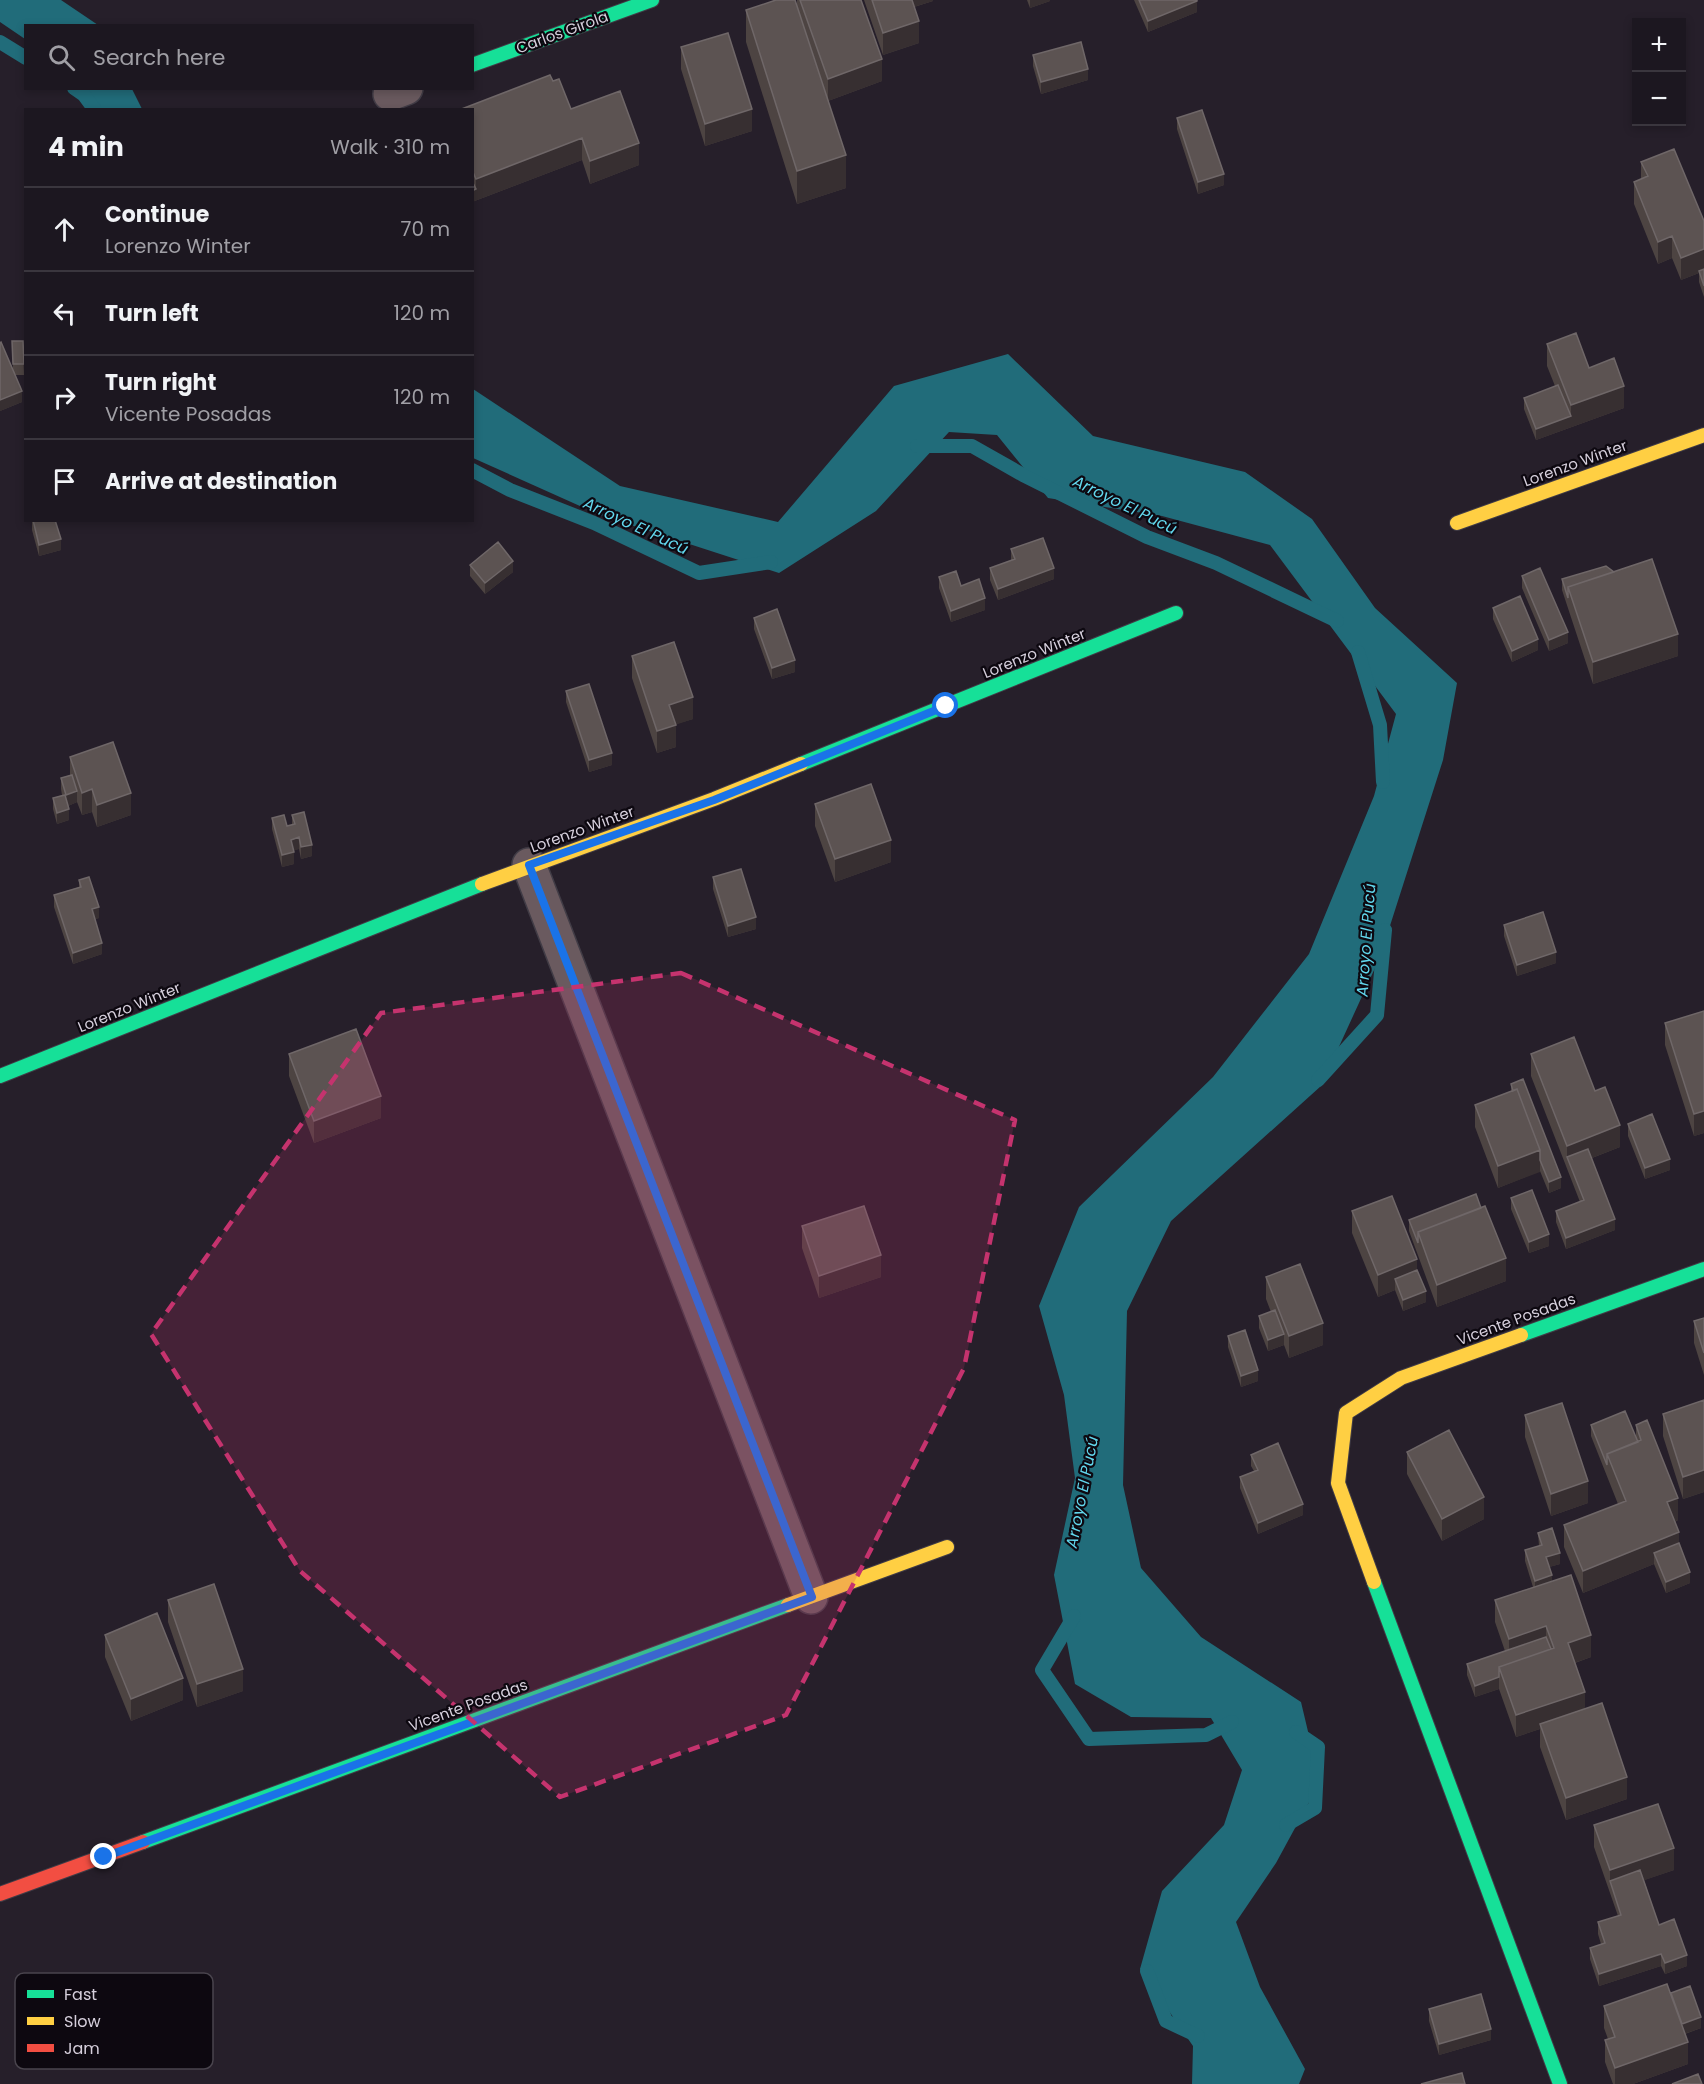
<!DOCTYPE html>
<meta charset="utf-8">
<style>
body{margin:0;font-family:Poppins,sans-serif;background:#29242d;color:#f1f3f6}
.controls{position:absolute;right:18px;top:18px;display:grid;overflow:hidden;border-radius:0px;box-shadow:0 3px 9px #0003}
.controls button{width:54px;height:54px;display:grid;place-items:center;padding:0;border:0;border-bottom:2px solid #3a363e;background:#1c1720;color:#f1f3f6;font:30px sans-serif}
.stop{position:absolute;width:18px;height:18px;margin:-14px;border:4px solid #1a73e8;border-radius:50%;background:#fff}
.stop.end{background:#1a73e8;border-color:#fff;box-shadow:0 2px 6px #0008}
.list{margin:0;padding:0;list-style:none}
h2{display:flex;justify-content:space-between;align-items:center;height:78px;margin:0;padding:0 24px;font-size:26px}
h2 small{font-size:20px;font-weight:400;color:#a09fa5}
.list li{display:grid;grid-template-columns:39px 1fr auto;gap:18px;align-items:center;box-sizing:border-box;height:84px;padding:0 24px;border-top:2px solid #3a363e}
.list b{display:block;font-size:22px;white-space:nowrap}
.list p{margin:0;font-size:20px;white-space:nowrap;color:#a09fa5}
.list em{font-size:20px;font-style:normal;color:#a09fa5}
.icon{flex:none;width:33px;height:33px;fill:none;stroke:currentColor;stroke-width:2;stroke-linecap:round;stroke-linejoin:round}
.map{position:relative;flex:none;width:1704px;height:2084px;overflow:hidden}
.search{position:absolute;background:#1c1720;box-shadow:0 3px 9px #0003;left:24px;top:24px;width:450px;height:66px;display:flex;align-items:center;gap:15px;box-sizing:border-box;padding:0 21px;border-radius:0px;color:#a09fa5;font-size:22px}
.panel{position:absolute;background:#1c1720;box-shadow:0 3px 9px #0003;left:24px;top:108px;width:450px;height:414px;border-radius:0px}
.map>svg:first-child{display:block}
.water{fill:#216c7a}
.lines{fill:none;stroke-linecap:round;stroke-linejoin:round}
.stream{stroke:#216c7a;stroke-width:14}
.street-casing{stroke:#413c46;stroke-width:36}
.fast-casing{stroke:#413c46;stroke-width:16}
.slow-casing{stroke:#413c46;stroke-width:16}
.jam-casing{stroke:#413c46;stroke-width:16}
.street{stroke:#6a5a5f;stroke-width:33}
.fast{stroke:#16e098;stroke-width:14}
.slow{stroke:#ffcf43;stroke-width:14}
.jam{stroke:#f24e42;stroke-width:14}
.wall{fill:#4d4442}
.shaded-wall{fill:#372f31}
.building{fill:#5c5352;stroke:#6f6768;stroke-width:1.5}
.route{stroke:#1a73e8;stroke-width:8}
.marked{fill:#c5336e;fill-opacity:0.2;stroke:#c5336e;stroke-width:4.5;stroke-dasharray:12 8;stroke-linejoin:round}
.labels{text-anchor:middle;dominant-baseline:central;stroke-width:4.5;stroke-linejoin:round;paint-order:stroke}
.street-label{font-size:15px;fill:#d6cfdc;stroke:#0d0810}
.water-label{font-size:16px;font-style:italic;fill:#62d7ed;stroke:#0d0810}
.key{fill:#0d0810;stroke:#49444d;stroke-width:1.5}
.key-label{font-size:16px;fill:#d6cfdc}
</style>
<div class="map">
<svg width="1704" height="2084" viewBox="0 0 1704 2084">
<rect width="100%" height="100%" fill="#261f2a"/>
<path class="water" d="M0,0H61L98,25L26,26L25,39L0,22Z
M85,89H132L142,109H95Z
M1008,354L1093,436L1245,472L1312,519L1375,608L1457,683L1443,760L1380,957L1321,1086L1171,1221L1127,1311L1123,1485L1141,1568L1201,1637L1301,1702L1320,1782L1276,1863L1236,1922L1260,1987L1305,2069L1299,2084H1192L1193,2046L1140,1969L1162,1891L1224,1825L1242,1770L1211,1718L1131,1717L1075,1684L1054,1575L1075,1478L1064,1395L1039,1306L1079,1207L1213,1077L1309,954L1374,796L1396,714L1270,545L1162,516L1048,498L997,435L949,432L876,511L779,573L600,515L473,458V389L620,486L778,522L894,386Z"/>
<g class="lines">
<path class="stream" d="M0,42L26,58
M74,88L84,95L95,110
M917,446H972L1023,475L1147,537L1216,563L1337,621
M472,470L510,490L594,523L699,573L771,562
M1358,652L1380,725L1383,782
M1318,1080L1377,1015L1385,930
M1074,1616L1042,1670L1089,1739L1206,1735L1232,1722
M1286,1825L1315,1808L1318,1747L1296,1732
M1147,1971L1166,2021L1198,2036"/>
<defs>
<path id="street" d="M390,94L406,88
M529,865L811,1597"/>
<path id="fast" d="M472,65L652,0
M801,764L1176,613
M0,1076L482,884
M1521,1335L1704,1269
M1374,1582L1560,2084
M143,1842L788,1605"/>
<path id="slow" d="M1457,523L1704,435
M482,884L714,799L801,764
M1374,1582L1338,1483L1346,1413L1401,1378L1521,1335
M788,1605L947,1547"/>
<path id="jam" d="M0,1894L143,1842"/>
</defs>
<use href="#street" class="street-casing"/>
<use href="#fast" class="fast-casing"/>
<use href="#slow" class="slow-casing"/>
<use href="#jam" class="jam-casing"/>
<use href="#street" class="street"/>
<use href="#fast" class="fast"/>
<use href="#slow" class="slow"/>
<use href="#jam" class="jam"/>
</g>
<path class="wall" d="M797,0H861L882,81L828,101L846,188L797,204L746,42V10L797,6Z
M864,0H933V1L914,7L919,43L883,55Z
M1027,0H1050V1L1030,8Z
M1134,0H1197V12L1148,32Z
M681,47L752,131L705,146L681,69Z
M1033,55L1088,80L1041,94L1033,66Z
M553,81L571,109L639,165L590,184L582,160L472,202V110Z
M1177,118L1224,185L1198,194L1177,129Z
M1641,162L1704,221V297L1699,282V273L1681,280L1672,258L1658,264L1634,204V182L1641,179Z
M12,341H23L24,375H15L22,402L0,411V343L13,369Z
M1547,344L1589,368L1624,408L1536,440L1524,409V398L1555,386L1547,366Z
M32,520L61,550L39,556L32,530Z
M1011,549L1054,579L998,600L990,580V568L1011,561Z
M470,565L513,572L485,594L470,576Z
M1522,576L1568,643L1549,651L1522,588Z
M939,577L985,610L951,622L939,588Z
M1562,579L1678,656L1593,684L1562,590Z
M1493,608L1538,650L1512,662L1493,619Z
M754,618L795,672L772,679L754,629Z
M632,656L693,719L676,724V747L657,753L632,678Z
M566,691L612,765L589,772L566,702Z
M70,757L131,815L97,827L92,812L82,815L77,802L68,806L69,820L57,824L53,809V798L62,795L61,789V778L70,775Z
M815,804L891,862L835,882L815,826Z
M292,815L312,856L301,859L299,849L293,850L294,864L282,867L272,829V818L287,826L292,825Z
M713,877L756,929L728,937L713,889Z
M79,880L99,918L95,919L102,954L73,964L54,907V895L79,887Z
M1504,925L1556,963L1517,976L1504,936Z
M1665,1023L1704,1133L1694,1136L1665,1045Z
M289,1054L381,1118L314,1143L289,1076Z
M1531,1054L1595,1091L1620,1147L1592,1158L1615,1230L1566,1249L1556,1222V1211L1580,1202L1531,1076Z
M1511,1084L1561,1188L1549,1193L1540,1171L1498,1188L1475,1127V1105L1511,1091Z
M1628,1124L1670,1170L1645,1179L1628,1136Z
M1511,1198L1549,1246L1529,1253L1511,1209Z
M1352,1211L1417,1270L1426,1302L1403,1311L1395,1290L1378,1297L1352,1233Z
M1409,1220L1506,1281L1437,1307L1409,1231Z
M802,1226L881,1277L819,1298L802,1248Z
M1266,1277L1323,1345L1289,1358L1284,1345L1268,1351L1259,1328V1316L1271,1312L1266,1299Z
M1704,1318V1375L1694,1343V1321Z
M1228,1336L1258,1381L1241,1387L1228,1347Z
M1704,1400V1492L1683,1499L1663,1436V1414Z
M1525,1415L1588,1503L1551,1516L1525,1437Z
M1591,1425L1636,1437V1425L1678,1520L1675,1522L1679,1543L1690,1583L1666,1593L1654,1564L1583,1593L1564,1547V1525L1618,1504L1591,1436Z
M1407,1452L1484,1519L1442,1541L1407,1474Z
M1251,1455L1303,1515L1258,1534L1240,1488V1477L1254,1471L1251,1466Z
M1538,1533L1560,1564L1549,1567L1552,1581L1591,1657L1575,1663L1585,1709L1627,1799L1566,1820L1540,1747V1729L1516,1737L1499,1689L1475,1697L1467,1675V1664L1505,1651L1495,1622V1600L1533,1587L1525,1561V1550L1539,1546Z
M168,1600L243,1691L197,1707L168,1622Z
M105,1635L183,1700L131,1721L105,1657Z
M1594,1825L1674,1870L1644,1880L1659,1925L1687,1966L1665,1974L1661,1966L1599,1986L1590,1959V1948L1601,1944L1598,1934V1922L1618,1916L1594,1847Z
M1671,1993L1701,2028L1685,2034L1688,2064L1633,2084H1613L1605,2062V2040L1608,2039L1604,2028V2006Z
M1429,2009L1491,2040L1439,2055L1429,2021Z"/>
<path class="shaded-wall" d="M907,0H933V1L907,9Z
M1030,0H1050V1L1030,8Z
M1197,1V12L1148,32V21Z
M919,21V43L883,55V33Z
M882,59V81L828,101V79Z
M1088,69V80L1041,94V82Z
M752,109V131L705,146V124Z
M582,138V160L472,202V191L476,189V179Z
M639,143V165L590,184V161Z
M846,155V188L797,204V171Z
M1224,174V185L1198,194V182Z
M1672,236V258L1658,264V242Z
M1704,249V271H1699V273L1681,280V258Z
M1624,386V408L1536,440V429L1571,416V405Z
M22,391V402L0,411V400Z
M61,539V550L39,556V545Z
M513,561V572L485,594V583Z
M1054,568V579L998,600V589Z
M985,598V610L951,622V611Z
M1568,632V643L1549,651V640Z
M1678,634V656L1593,684V662Z
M1538,639V650L1512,662V651Z
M795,660V672L772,679V668Z
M693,697V719L669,727V705Z
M676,725V747L657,753V731Z
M612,753V765L589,772V760Z
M92,789V812L82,815V793Z
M77,791V802L66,807V795Z
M131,793V815L97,827V805Z
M69,809V820L57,824V813Z
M299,837V849L291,851V840Z
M891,840V862L835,882V859Z
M312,845V856L301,859V847Z
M294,852V864L282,867V855Z
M99,907V918L92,920V909Z
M756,917V929L728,937V926Z
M102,943V954L73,964V953Z
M1556,952V963L1517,976V965Z
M381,1096V1118L314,1143V1121Z
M1704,1111V1133L1694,1136V1114Z
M1620,1125V1147L1571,1166L1567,1157V1146Z
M1540,1150V1172L1498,1188V1166Z
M1670,1159V1170L1645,1179V1168Z
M1561,1177V1188L1549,1193V1182Z
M1615,1219V1230L1566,1249V1238Z
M1549,1234V1246L1529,1253V1242Z
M881,1255V1277L819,1298V1276Z
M1506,1258V1281L1437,1307V1285Z
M1417,1259V1281L1395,1279V1290L1378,1297V1275Z
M1426,1291V1302L1403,1311V1300Z
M1323,1323V1345L1289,1358V1336Z
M1284,1334V1345L1268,1351V1340Z
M1258,1370V1381L1241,1387V1376Z
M1704,1470V1492L1683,1499V1477Z
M1588,1481V1503L1551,1516V1494Z
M1484,1497V1519L1442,1541V1519Z
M1678,1498V1520L1667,1525V1502Z
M1303,1504V1515L1258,1534V1523Z
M1679,1532V1555L1654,1553V1564L1583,1593V1571Z
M1560,1553V1564L1546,1568V1557Z
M1690,1572V1583L1666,1593V1582Z
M1552,1575V1587L1535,1592V1581Z
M1546,1626V1648L1509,1661V1639Z
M1591,1635V1657L1568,1665V1643Z
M243,1669V1691L197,1707V1684Z
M1499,1677V1689L1475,1697V1686Z
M183,1678V1700L131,1721V1699Z
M1585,1692V1714L1540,1724V1729L1516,1737V1715Z
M1627,1777V1799L1566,1820V1798Z
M1674,1848V1870L1613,1891L1610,1881V1870Z
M1661,1954V1966L1599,1986V1974Z
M1687,1955V1966L1665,1974V1963Z
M1701,2017V2028L1678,2036V2025Z
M1491,2029V2040L1439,2055V2044Z
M1688,2042V2064L1633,2084H1615V2068Z"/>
<path class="building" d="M776,0H795L846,155L797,171L746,10Z
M800,0H861L882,59L828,79Z
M872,0H912L919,21L883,33Z
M1139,0H1197V1L1148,21Z
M728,33L752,109L705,124L681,47Z
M1081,42L1088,69L1041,82L1033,55Z
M550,75L553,81L559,79L571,109L620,91L639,143L590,161L582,138L476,179L472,170V110H459Z
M1202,110L1224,174L1198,182L1177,118Z
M1674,149L1704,221V249L1681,258L1672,236L1658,242L1634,182L1648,176L1641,162Z
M472,181L476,189L472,191Z
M1704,269V286L1699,271Z
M1576,333L1589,368L1614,358L1624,386L1571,405L1547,344Z
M12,341H23L24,364H13Z
M1,342L22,391L0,400V343Z
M1558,385L1571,416L1536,429L1524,398Z
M33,520H55L61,539L39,545Z
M1043,538L1054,568L998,589L990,568L1015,559L1011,549Z
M498,542L513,561L485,583L470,565Z
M1652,559L1678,634L1593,662L1568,587Z
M1606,566L1614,572L1568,587V598L1562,579Z
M1540,568L1568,632L1549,640L1522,576Z
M956,571L961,586L979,579L985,598L951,611L939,577Z
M1520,596L1538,639L1512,651L1493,608Z
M777,609L795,660L772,668L754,618Z
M674,642L693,697L669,705L676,725L657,731L632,656Z
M589,684L612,753L589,760L566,691Z
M113,742L131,793L97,805L92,789L82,793L70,757Z
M72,775L77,791L66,795L61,778Z
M871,784L891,840L835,859L815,804Z
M65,795L69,809L57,813L53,798Z
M304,812L312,845L301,847L299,837L291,840L294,852L282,855L272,818L284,815L287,826L295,824L292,815Z
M741,869L756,917L728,926L713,877Z
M89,877L99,907L92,909L102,943L73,953L54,895L81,887L79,880Z
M1543,912L1556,952L1517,965L1504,925Z
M1704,1011V1111L1694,1114L1665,1023Z
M356,1029L381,1096L314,1121L289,1054Z
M1574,1037L1595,1091L1605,1087L1620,1125L1567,1146L1531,1054Z
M1523,1079L1561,1177L1549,1182L1540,1160V1150L1517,1089L1513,1091L1511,1084Z
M1517,1089L1540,1150L1498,1166L1475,1105Z
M1652,1114L1670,1159L1645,1168L1628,1124Z
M1588,1149L1615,1219L1566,1238L1556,1211L1584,1200L1567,1157Z
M1532,1190L1549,1234L1529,1242L1511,1198Z
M1476,1194L1481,1208L1418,1232V1243L1409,1220Z
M1392,1196L1417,1259L1378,1275L1352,1211Z
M864,1206L881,1255L819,1276L802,1226Z
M1485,1206L1506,1258L1437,1285L1418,1232Z
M1300,1264L1323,1323L1289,1336L1266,1277Z
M1417,1270L1426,1291L1403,1300L1395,1279Z
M1275,1310L1284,1334L1268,1340L1259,1316Z
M1704,1318V1353L1694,1321Z
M1245,1330L1258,1370L1241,1376L1228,1336Z
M1704,1400V1470L1683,1477L1663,1414Z
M1562,1403L1588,1481L1551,1494L1525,1415Z
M1625,1411L1638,1442L1607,1454V1465L1591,1425Z
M1647,1420L1678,1498L1667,1502L1679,1532L1583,1571L1564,1525L1626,1501L1607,1454L1641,1440L1636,1425Z
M1449,1430L1484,1497L1442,1519L1407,1452Z
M1278,1443L1303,1504L1258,1523L1240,1477L1258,1470L1251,1455Z
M1552,1528L1560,1553L1546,1557L1552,1575L1535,1581L1525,1550L1542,1545L1538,1533Z
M1679,1543L1690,1572L1666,1582L1654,1553Z
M1571,1575L1591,1635L1568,1643L1585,1692L1516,1715L1499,1667L1554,1648L1546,1626L1509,1639L1495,1600Z
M214,1584L243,1669L197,1684L168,1600Z
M157,1613L183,1678L131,1699L105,1635Z
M1546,1637L1551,1649L1499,1667V1677L1475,1686L1467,1664Z
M1602,1703L1627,1777L1566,1798L1540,1724Z
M1658,1804L1674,1848L1610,1870L1594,1825Z
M1640,1870L1659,1925L1674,1919L1687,1955L1665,1963L1661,1954L1599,1974L1590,1948L1605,1943L1598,1922L1621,1915L1610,1881Z
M1667,1984L1688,2042L1615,2068L1605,2040L1615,2037L1604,2006Z
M1690,1986L1701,2017L1682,2024L1671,1993Z
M1481,1994L1491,2029L1439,2044L1429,2009Z
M1462,2073L1465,2084H1421Z
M1698,2074L1702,2084H1672Z"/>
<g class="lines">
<path class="route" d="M104,1857L812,1597L529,865L714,800L946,706"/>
</g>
<path class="marked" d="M681,973L1015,1120L964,1368L786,1715L560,1797L300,1571L151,1334L381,1013Z"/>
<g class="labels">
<g class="street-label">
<text transform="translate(562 32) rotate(-20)">Carlos Girola</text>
<text transform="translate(1575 463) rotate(-20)">Lorenzo Winter</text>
<text transform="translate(1034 653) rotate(-22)">Lorenzo Winter</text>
<text transform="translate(582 829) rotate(-20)">Lorenzo Winter</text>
<text transform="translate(129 1007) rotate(-22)">Lorenzo Winter</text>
<text transform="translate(1516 1319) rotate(-20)">Vicente Posadas</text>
<text transform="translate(468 1705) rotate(-20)">Vicente Posadas</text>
</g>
<g class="water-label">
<text transform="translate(1125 505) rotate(26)">Arroyo El Pucú</text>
<text transform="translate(636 526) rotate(25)">Arroyo El Pucú</text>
<text transform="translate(1366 940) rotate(-86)">Arroyo El Pucú</text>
<text transform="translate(1082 1492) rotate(-79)">Arroyo El Pucú</text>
</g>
</g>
<rect x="15" y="1973" width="198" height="96" rx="9" class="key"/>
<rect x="27" y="1990" width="27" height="8" fill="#16e098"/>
<rect x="27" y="2017" width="27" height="8" fill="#ffcf43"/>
<rect x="27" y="2044" width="27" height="8" fill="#f24e42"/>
<g class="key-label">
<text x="64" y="2000">Fast</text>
<text x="64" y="2027">Slow</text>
<text x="64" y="2054">Jam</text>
</g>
</svg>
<div class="controls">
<button>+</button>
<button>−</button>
</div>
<div class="stop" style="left:946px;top:706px"></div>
<div class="stop end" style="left:104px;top:1857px"></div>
<div class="search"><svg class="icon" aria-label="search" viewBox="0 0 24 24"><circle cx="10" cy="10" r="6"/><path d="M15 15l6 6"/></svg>Search here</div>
<section class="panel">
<h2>4 min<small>Walk · 310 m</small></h2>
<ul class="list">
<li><svg class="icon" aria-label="ahead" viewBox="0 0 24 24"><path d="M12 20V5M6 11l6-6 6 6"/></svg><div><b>Continue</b><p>Lorenzo Winter</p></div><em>70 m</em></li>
<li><svg class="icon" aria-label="left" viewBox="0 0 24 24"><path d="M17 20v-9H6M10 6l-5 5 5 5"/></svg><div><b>Turn left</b></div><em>120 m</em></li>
<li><svg class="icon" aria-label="right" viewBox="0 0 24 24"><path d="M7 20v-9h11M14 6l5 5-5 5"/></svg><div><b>Turn right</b><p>Vicente Posadas</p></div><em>120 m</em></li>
<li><svg class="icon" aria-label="arrive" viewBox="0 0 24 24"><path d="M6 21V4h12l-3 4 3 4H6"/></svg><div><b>Arrive at destination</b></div></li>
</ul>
</section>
</div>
